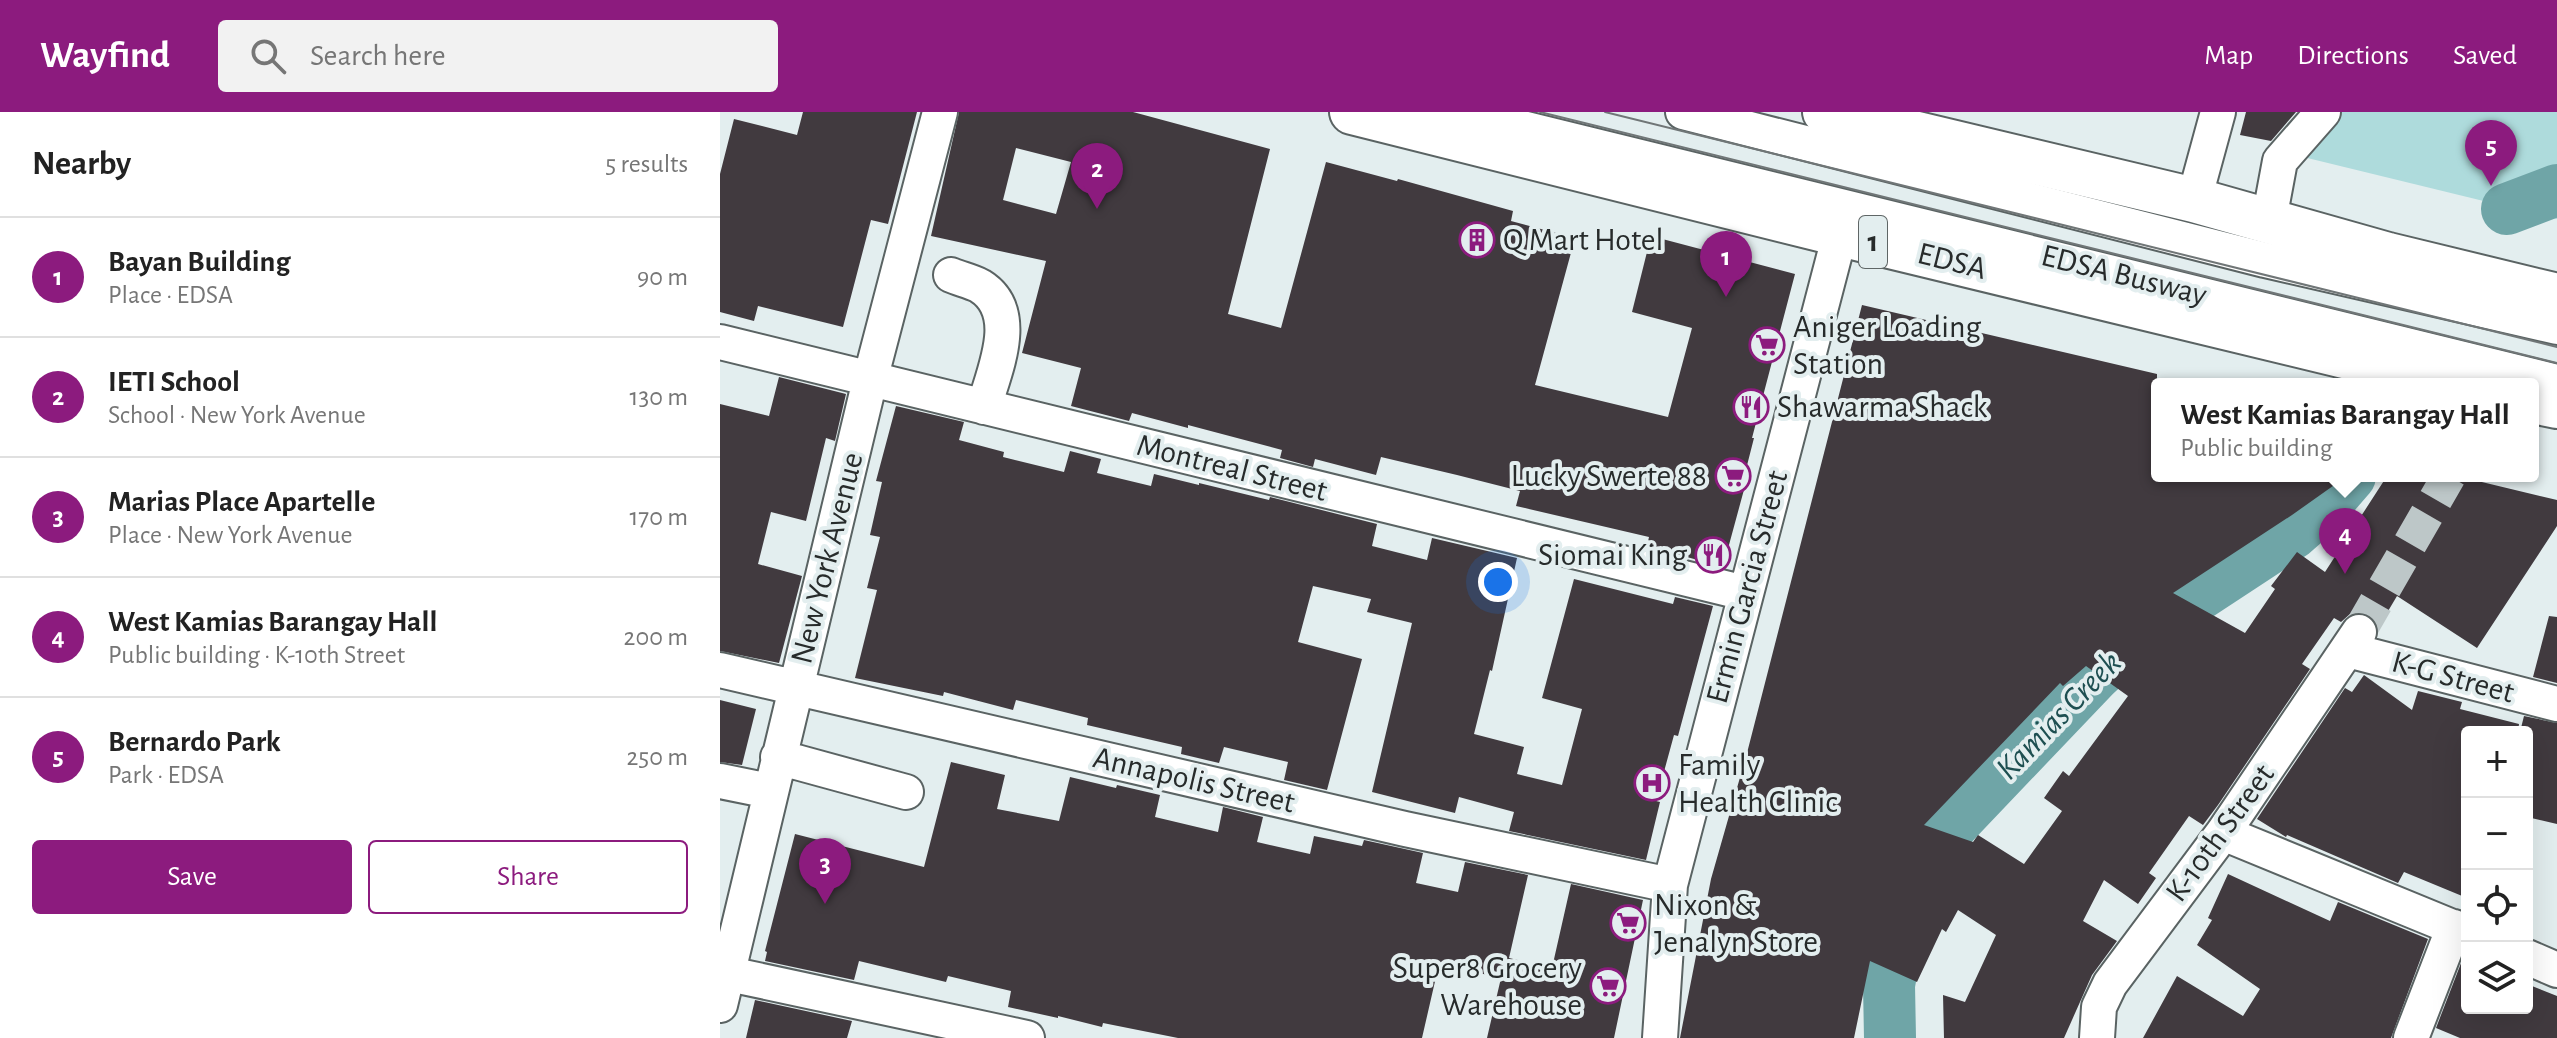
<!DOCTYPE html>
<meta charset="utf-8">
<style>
body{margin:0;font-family:"Alegreya Sans",sans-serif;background:#f2f2f2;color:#222}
.controls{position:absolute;right:24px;bottom:24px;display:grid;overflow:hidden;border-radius:8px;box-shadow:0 8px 32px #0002}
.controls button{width:72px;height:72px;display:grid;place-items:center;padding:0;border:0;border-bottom:2px solid #e0e0e0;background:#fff;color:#222;font:40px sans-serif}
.you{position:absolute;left:778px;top:470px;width:28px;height:28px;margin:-20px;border:6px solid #fff;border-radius:50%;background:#1a73e8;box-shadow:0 0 0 12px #1a73e833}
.badge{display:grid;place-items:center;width:52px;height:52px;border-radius:50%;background:#8c1b7e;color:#fff;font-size:26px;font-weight:700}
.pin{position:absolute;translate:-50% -66px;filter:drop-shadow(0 2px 4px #0008)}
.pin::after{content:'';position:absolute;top:42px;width:28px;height:24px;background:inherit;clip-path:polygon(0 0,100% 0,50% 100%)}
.popup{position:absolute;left:1431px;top:266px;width:388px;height:104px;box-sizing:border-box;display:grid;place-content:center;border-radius:8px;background:#fff;filter:drop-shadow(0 2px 6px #0005);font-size:26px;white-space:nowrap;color:#767676}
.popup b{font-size:30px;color:#222}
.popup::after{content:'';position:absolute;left:50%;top:100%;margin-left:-16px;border:16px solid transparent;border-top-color:#fff}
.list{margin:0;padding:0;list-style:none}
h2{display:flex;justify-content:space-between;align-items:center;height:104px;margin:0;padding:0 32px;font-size:34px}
h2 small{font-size:26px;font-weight:400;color:#767676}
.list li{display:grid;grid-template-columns:52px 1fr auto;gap:24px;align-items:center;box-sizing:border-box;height:120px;padding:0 32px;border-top:2px solid #e0e0e0}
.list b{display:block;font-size:30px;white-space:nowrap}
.list p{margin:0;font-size:26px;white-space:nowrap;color:#767676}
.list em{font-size:26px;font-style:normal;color:#767676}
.actions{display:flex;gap:16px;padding:24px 32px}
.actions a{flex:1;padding:18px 0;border:2px solid #8c1b7e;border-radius:8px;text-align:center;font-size:28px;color:#8c1b7e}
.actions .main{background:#8c1b7e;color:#fff}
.icon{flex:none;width:44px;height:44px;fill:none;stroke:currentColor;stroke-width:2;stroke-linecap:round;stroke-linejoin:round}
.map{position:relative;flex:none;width:1837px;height:926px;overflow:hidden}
header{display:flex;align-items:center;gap:48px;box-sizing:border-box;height:112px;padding:0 40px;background:#8c1b7e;color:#fff}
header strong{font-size:38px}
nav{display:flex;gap:44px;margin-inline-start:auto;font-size:28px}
.search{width:560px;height:72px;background:#f2f2f2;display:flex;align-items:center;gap:20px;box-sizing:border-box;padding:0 28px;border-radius:8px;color:#767676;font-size:30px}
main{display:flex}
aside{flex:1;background:#fff}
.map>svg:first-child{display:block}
.green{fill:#aedbdc}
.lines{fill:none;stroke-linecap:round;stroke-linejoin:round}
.river{stroke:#6fa5a7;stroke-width:52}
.building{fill:#413a3f;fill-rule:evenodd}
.minor-tunnel{stroke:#bdc7c8;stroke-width:34;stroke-dasharray:34 17;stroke-linecap:butt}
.minor-casing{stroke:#5a6363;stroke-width:38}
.highway-casing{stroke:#5a6363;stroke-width:48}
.minor{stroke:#fff;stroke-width:34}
.highway{stroke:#fff;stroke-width:44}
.tram{stroke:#707677;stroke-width:2}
.labels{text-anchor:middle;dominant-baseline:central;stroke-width:8;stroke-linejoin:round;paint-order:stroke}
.shield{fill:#e3eeef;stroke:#5f6666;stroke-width:2}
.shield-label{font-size:30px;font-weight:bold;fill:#272b2b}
.poi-label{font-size:32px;fill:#272b2b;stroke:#e3eeef;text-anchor:start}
.street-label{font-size:32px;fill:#272b2b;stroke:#e3eeef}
.water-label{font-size:34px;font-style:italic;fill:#1e4f51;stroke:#e3eeef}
</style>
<header>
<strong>Wayfind</strong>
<div class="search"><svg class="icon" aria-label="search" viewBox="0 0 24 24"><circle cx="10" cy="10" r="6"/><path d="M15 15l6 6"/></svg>Search here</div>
<nav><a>Map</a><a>Directions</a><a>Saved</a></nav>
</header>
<main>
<aside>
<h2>Nearby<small>5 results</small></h2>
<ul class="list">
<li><span class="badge">1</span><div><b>Bayan Building</b><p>Place · EDSA</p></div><em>90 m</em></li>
<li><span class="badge">2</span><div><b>IETI School</b><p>School · New York Avenue</p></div><em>130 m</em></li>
<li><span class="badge">3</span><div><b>Marias Place Apartelle</b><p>Place · New York Avenue</p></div><em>170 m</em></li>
<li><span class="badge">4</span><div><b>West Kamias Barangay Hall</b><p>Public building · K-10th Street</p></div><em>200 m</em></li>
<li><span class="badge">5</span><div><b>Bernardo Park</b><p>Park · EDSA</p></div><em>250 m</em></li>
</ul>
<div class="actions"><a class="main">Save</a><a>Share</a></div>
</aside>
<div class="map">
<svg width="1837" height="926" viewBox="0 0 1837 926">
<rect width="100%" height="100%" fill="#e3eeef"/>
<path class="green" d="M1608,0H1837V107L1571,42Z"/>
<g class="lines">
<path class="river" d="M1787,97L1837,78
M1170,926L1169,873L1178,821L1201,790L1230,715L1374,564L1419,522L1573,421L1605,393L1630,364"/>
</g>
<path class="building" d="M83,0H197L168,112L151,108L123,215L38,194L34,209L0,200V62L14,7L77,23Z
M239,0H413L550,37L508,202L561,216L606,50L677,69L678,67L793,99L791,109L855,126L815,273L948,305L972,216L912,200L931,124L1075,162L1032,326H1034L1022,373L1025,374L1003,455L927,434L929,425L796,394L800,379L737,363L661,345L656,363L595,347L593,355L560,346L562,338L468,313V316L412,301L409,309L351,294L361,256L302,241L326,149L211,124ZM296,36L351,50L336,102L283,88Z
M1526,0H1576L1551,29L1520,23Z
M1142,193L1437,262V364H1627L1572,403L1453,481L1525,521L1555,477L1551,474L1577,440L1605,460L1667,364H1737L1837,388V414L1757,536L1677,484L1658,516L1651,504L1641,500L1630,502L1621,510L1614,506L1582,552L1590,557L1498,693L1483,713L1469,704L1429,761L1436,766L1418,792L1384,768L1363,809L1397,829L1372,863L1344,926H1224L1223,883L1245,890L1276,823L1238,798L1226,820L1222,817L1197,870L1150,849L1134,926H960L991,767L1027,641ZM1366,554L1408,584L1349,664L1343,659L1324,686L1342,699L1304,752L1258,723L1253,730L1204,713L1340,571L1343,574Z
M59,265L126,282L115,329L106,326L86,409L51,400L38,452L82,464L59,551L0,539V292L49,304Z
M176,294L244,310L239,328L284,340L283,345L344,360L350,339L381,347L377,361L431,374L434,362L479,373V371L549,388L550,385L657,412L652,434L707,448L712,426L797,446L772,559L770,558L754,622L804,635L797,662L842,673L862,597L822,586L854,467L953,492L955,485L993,494L958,624L954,623L936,689L940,690L926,748L789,719L794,700L739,685L735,701L652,680L692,511L647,500L651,487L593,474L578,530L642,547L607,678L564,668L568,650L504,635L499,651L461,642L462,635L367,613L368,606L296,588L293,598L224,580L223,584L135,566L157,478L147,476L160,425L150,423L162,370L156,369Z
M1829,504L1837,505V571L1813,565Z
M1644,563L1692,598L1698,579L1742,590L1740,597L1799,612L1798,620H1747V786L1684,760L1678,771L1567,723L1566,725L1537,707L1625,576L1632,580Z
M0,588L36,597L22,653L0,650Z
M1804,604L1837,611V712L1807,705V620H1800Z
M231,650L285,663L277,697L339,709L350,665L396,676L397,673L440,683L435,705L498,720L503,695L543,705L537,730L590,742L594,724L642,734L644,728L703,741L696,771L738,780L745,750L808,763L789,846L832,856L851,772L923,788L894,926H767L781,866L719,852L702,926H458L383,911L382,915L338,904V906L288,895L291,879L228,864L226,870L139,849L134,868L45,849L47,840L45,839L75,722L204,755Z
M1508,762L1610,809L1618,790L1708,827L1671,926H1423L1457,864L1523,904L1540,877L1477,833L1492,808L1488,806Z
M1743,846L1747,847V896H1807V872L1837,884V926H1740L1716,916Z
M35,888L132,909L127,926H26Z"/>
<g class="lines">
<path class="minor-tunnel" d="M1639,520L1729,364"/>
<defs>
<path id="minor" d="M737,0L1837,270
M963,0L1545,148L1837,215
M1474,88L1498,0
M1549,108L1560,49L1603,0
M231,163C240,167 251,169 260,174C302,200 274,259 264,295
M0,230L1025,481
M1628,538L1837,592
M0,558L685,717L950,773
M58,645L186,680
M0,669L50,679
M1503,721L1747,821
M1807,845L1837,858
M0,860L307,926
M0,893L150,268L220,0
M940,926L950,773L1120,122
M1377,926L1379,895L1390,872L1503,721L1639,520
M1691,926L1734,815"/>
<path id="highway" d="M632,0L1120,122L1740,272
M1105,0L1474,88L1668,143L1837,184
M1813,289L1837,294"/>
</defs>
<use href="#minor" class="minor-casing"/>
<use href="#highway" class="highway-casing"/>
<use href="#minor" class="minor"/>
<use href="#highway" class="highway"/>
<path class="tram" d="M820,0L1837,251
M885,0L1837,235"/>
</g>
<defs>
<symbol id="building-ring" viewBox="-11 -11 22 22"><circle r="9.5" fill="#e3eeef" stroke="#8c1b7e" stroke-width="1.5"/><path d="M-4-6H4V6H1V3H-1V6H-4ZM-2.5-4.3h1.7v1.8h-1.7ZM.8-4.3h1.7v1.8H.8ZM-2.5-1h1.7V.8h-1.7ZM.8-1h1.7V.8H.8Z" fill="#8c1b7e"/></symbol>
<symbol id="supermarket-ring" viewBox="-11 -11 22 22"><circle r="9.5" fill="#e3eeef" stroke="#8c1b7e" stroke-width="1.5"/><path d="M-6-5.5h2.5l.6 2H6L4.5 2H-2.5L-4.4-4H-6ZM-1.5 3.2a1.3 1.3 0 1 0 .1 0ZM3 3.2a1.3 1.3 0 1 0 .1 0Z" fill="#8c1b7e"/></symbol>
<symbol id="restaurant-ring" viewBox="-11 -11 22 22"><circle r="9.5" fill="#e3eeef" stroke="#8c1b7e" stroke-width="1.5"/><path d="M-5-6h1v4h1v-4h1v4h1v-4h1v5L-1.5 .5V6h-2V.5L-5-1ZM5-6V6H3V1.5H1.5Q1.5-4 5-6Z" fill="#8c1b7e"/></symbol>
<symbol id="hospital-ring" viewBox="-11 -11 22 22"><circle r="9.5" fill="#e3eeef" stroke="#8c1b7e" stroke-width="1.5"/><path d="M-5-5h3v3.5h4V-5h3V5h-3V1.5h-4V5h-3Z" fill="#8c1b7e"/></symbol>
</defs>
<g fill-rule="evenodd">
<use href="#building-ring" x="737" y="108" width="40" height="40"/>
<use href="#supermarket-ring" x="1027" y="213" width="40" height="40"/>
<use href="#restaurant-ring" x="1011" y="275" width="40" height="40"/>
<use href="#supermarket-ring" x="993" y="344" width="40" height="40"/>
<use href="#restaurant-ring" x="973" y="423" width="40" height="40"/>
<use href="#hospital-ring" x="912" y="651" width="40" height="40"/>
<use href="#supermarket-ring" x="888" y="791" width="40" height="40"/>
<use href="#supermarket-ring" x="868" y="854" width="40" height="40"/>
</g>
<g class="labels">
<rect class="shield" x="1139" y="104" width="28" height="52" rx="6"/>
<g class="shield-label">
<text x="1153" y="130">1</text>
</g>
<g class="poi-label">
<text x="783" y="128">Q Mart Hotel</text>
<text x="1073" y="215">Aniger Loading<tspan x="1073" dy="37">Station</tspan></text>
<text x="1057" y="295">Shawarma Shack</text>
<text x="987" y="364" text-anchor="end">Lucky Swerte 88</text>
<text x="967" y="443" text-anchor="end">Siomai King</text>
<text x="958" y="653">Family<tspan x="958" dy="37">Health Clinic</tspan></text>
<text x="934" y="793">Nixon &amp;<tspan x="934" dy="37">Jenalyn Store</tspan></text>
<text x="862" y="856" text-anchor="end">Super8 Grocery<tspan x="862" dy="37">Warehouse</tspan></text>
</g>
<g class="street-label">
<text transform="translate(1232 149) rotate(14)">EDSA</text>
<text transform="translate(1404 163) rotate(14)">EDSA Busway</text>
<text transform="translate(512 356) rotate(14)">Montreal Street</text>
<text transform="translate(107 446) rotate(-76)">New York Avenue</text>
<text transform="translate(1027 475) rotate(-75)">Ermin Garcia Street</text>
<text transform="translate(1733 565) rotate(15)">K-G Street</text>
<text transform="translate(474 668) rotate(13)">Annapolis Street</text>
<text transform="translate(1500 721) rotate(-54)">K-10th Street</text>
</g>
<g class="water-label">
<text transform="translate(1339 604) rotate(-46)">Kamias Creek</text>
</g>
</g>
</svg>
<div class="controls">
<button>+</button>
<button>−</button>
<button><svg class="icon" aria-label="locate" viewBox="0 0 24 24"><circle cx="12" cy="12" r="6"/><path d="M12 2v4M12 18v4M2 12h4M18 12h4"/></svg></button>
<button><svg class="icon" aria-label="layers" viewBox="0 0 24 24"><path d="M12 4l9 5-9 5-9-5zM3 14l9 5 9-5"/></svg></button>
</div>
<div class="you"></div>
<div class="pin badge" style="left:1006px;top:185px">1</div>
<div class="pin badge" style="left:377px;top:97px">2</div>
<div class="pin badge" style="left:105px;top:792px">3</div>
<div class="pin badge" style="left:1625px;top:462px">4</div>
<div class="popup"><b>West Kamias Barangay Hall</b>Public building</div>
<div class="pin badge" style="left:1771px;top:74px">5</div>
</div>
</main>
